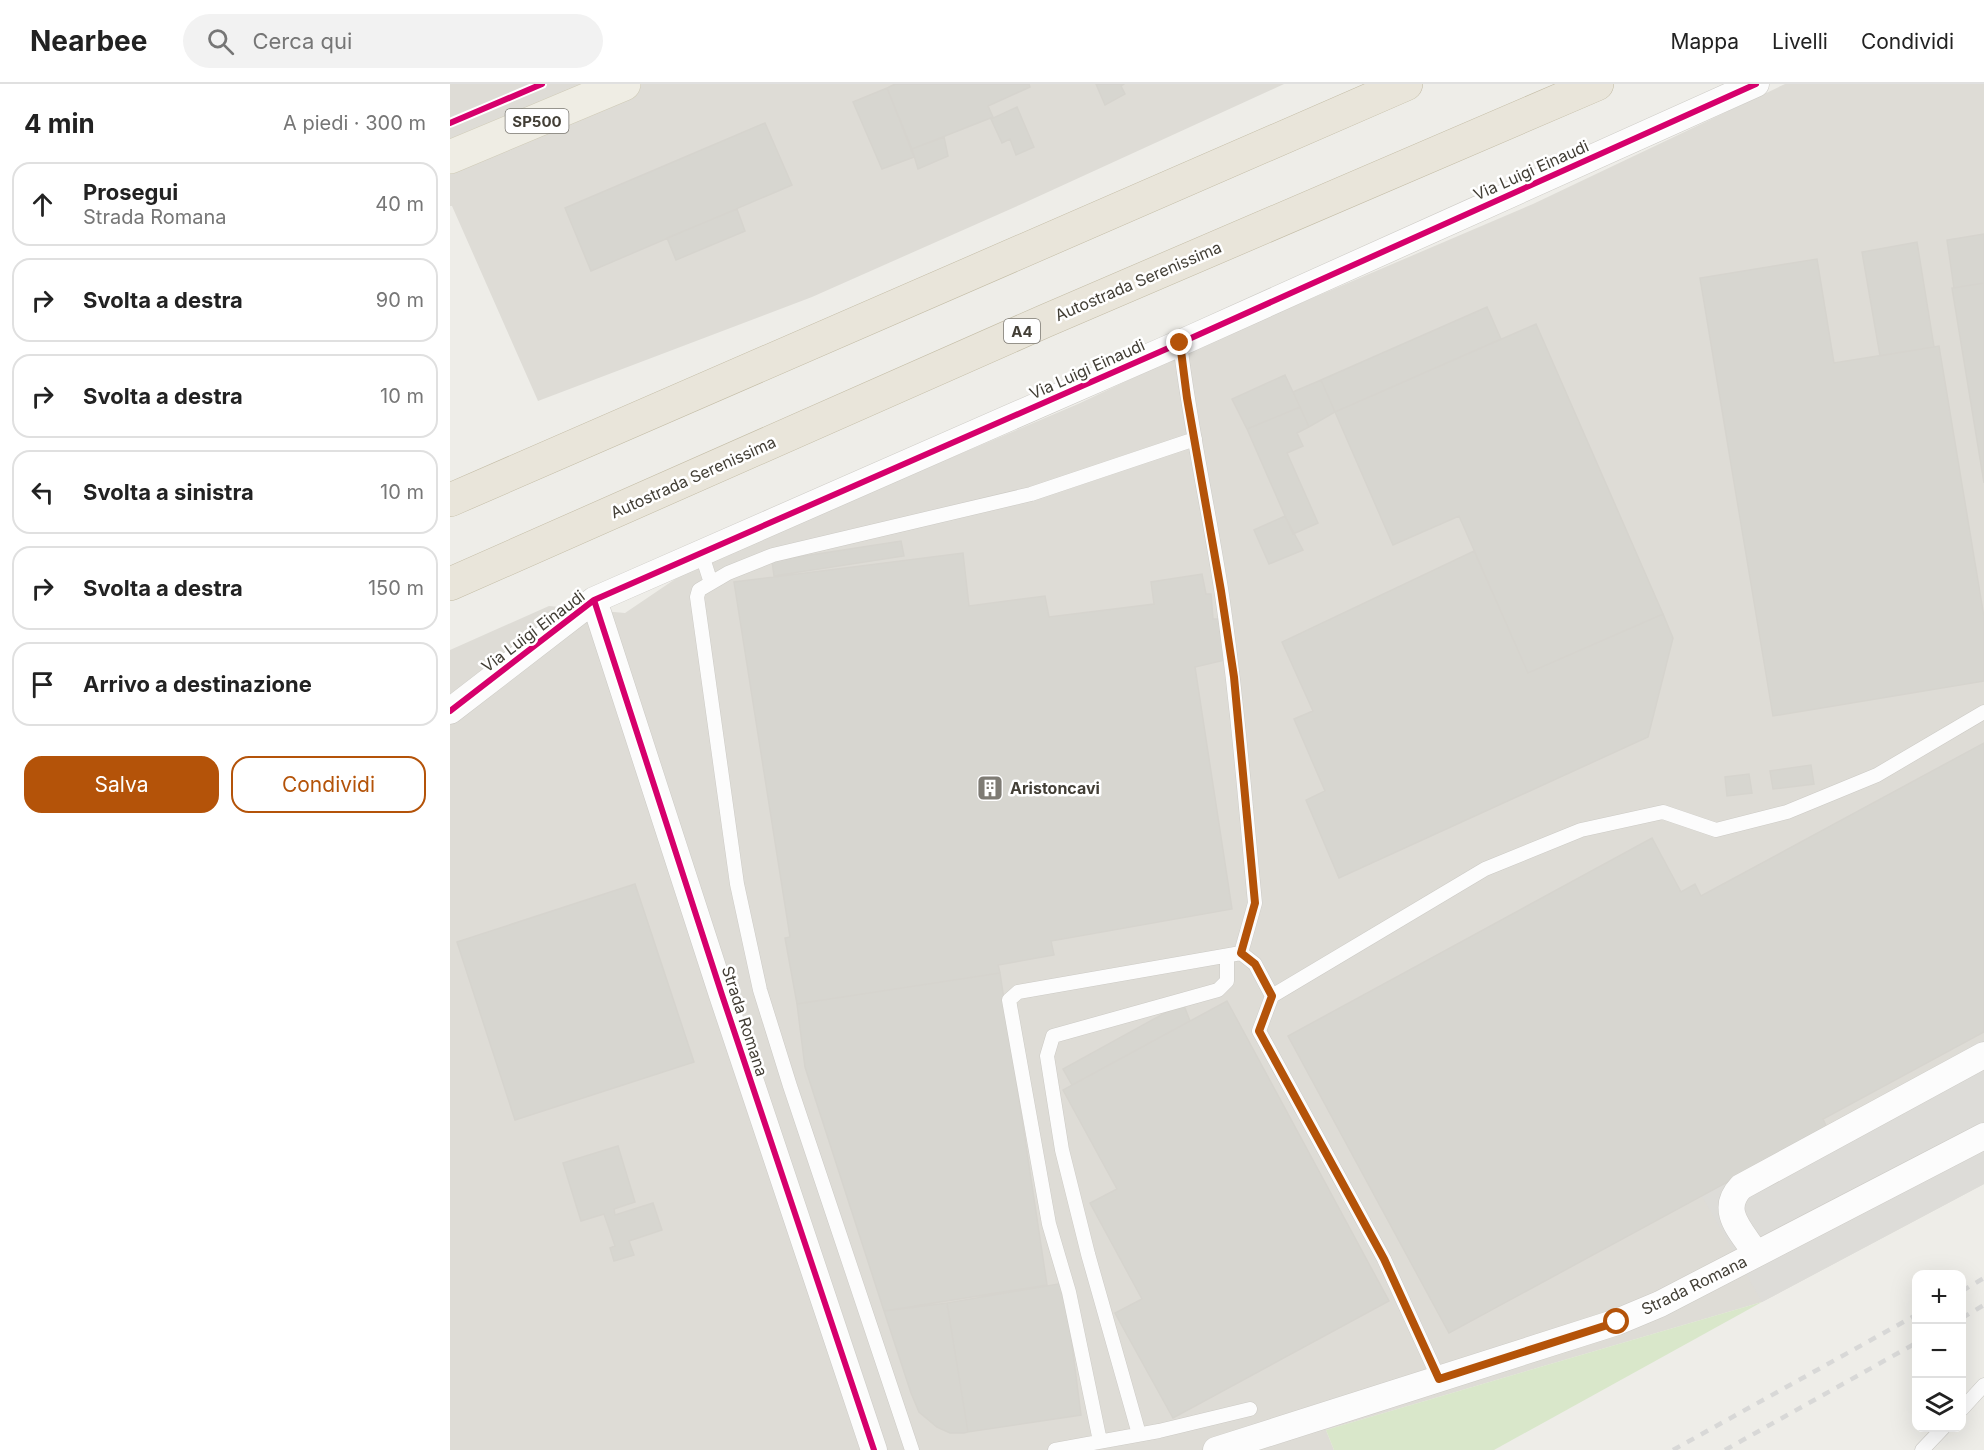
<!DOCTYPE html>
<html lang="it">
<meta charset="utf-8">
<style>
body{margin:0;font-family:Inter,sans-serif;background:#f2f2f2;color:#222}
.controls{position:absolute;right:18px;bottom:18px;display:grid;overflow:hidden;border-radius:12px;box-shadow:0 6px 24px #0002}
.controls button{width:54px;height:54px;display:grid;place-items:center;padding:0;border:0;border-bottom:2px solid #e0e0e0;background:#fff;color:#222;font:30px sans-serif}
.stop{position:absolute;width:18px;height:18px;margin:-14px;border:4px solid #b45309;border-radius:50%;background:#fff}
.stop.end{background:#b45309;border-color:#fff;box-shadow:0 2px 6px #0008}
.list{margin:0;padding:0;list-style:none}
h2{display:flex;justify-content:space-between;align-items:center;height:78px;margin:0;padding:0 24px;font-size:26px}
h2 small{font-size:20px;font-weight:400;color:#767676}
.list li{display:grid;grid-template-columns:39px 1fr auto;gap:18px;align-items:center;box-sizing:border-box;height:84px;margin:0 12px 12px;padding:0 12px;border:2px solid #e0e0e0;border-radius:18px}
.list b{display:block;font-size:22px;white-space:nowrap}
.list p{margin:0;font-size:20px;white-space:nowrap;color:#767676}
.list em{font-size:20px;font-style:normal;color:#767676}
.actions{display:flex;gap:12px;padding:18px 24px}
.actions a{flex:1;padding:14px 0;border:2px solid #b45309;border-radius:18px;text-align:center;font-size:21px;color:#b45309}
.actions .main{background:#b45309;color:#fff}
.icon{flex:none;width:33px;height:33px;fill:none;stroke:currentColor;stroke-width:2;stroke-linecap:round;stroke-linejoin:round}
.map{position:relative;flex:none;width:1534px;height:1366px;overflow:hidden}
header{display:flex;align-items:center;gap:36px;box-sizing:border-box;height:84px;padding:0 30px;background:#fff;border-bottom:2px solid #e0e0e0}
header strong{font-size:28px}
nav{display:flex;gap:33px;margin-inline-start:auto;font-size:21px}
.search{width:420px;height:54px;background:#f2f2f2;display:flex;align-items:center;gap:15px;box-sizing:border-box;padding:0 21px;border-radius:33px;color:#767676;font-size:22px}
main{display:flex}
aside{flex:1;background:#fff}
.map>svg:first-child{display:block}
.industrial{fill:#dedcd6}
.green{fill:#d9e7ca}
.parking{fill:#dddcd8}
.building{fill:#d7d6d0;stroke:#d6d4ce;stroke-width:1.5}
.lines{fill:none;stroke-linecap:round;stroke-linejoin:round}
.lane-casing{stroke:#cccac5;stroke-width:15}
.street-casing{stroke:#cccac5;stroke-width:27}
.primary-casing{stroke:#cfcab6;stroke-width:34}
.highway-casing{stroke:#c3bca5;stroke-width:34}
.lane{stroke:#fcfcfc;stroke-width:14}
.street{stroke:#fcfcfc;stroke-width:26}
.primary{stroke:#efede4;stroke-width:33}
.highway{stroke:#e9e5da;stroke-width:33}
.rail{stroke:#d8d8d7;stroke-width:4.5;stroke-dasharray:8 8;stroke-linecap:butt}
.cycleway-casing{stroke:#fff;stroke-width:10}
.cycleway{stroke:#d6006c;stroke-width:6}
.route{stroke:#b45309;stroke-width:8}
.labels{text-anchor:middle;dominant-baseline:central;stroke-width:5;stroke-linejoin:round;paint-order:stroke}
.shield{fill:#fff;stroke:#7b7872;stroke-width:1.5}
.shield-label{font-size:15px;font-weight:bold;fill:#423e35}
.street-label{font-size:16px;fill:#423e35;stroke:#fff}
.poi-label{font-size:16px;font-weight:bold;fill:#423e35;stroke:#fff;text-anchor:start}
</style>
<header>
<strong>Nearbee</strong>
<div class="search"><svg class="icon" aria-label="search" viewBox="0 0 24 24"><circle cx="10" cy="10" r="6"/><path d="M15 15l6 6"/></svg>Cerca qui</div>
<nav><a>Mappa</a><a>Livelli</a><a>Condividi</a></nav>
</header>
<main>
<aside>
<h2>4 min<small>A piedi · 300 m</small></h2>
<ul class="list">
<li><svg class="icon" aria-label="ahead" viewBox="0 0 24 24"><path d="M12 20V5M6 11l6-6 6 6"/></svg><div><b>Prosegui</b><p>Strada Romana</p></div><em>40 m</em></li>
<li><svg class="icon" aria-label="right" viewBox="0 0 24 24"><path d="M7 20v-9h11M14 6l5 5-5 5"/></svg><div><b>Svolta a destra</b></div><em>90 m</em></li>
<li><svg class="icon" aria-label="right" viewBox="0 0 24 24"><path d="M7 20v-9h11M14 6l5 5-5 5"/></svg><div><b>Svolta a destra</b></div><em>10 m</em></li>
<li><svg class="icon" aria-label="left" viewBox="0 0 24 24"><path d="M17 20v-9H6M10 6l-5 5 5 5"/></svg><div><b>Svolta a sinistra</b></div><em>10 m</em></li>
<li><svg class="icon" aria-label="right" viewBox="0 0 24 24"><path d="M7 20v-9h11M14 6l5 5-5 5"/></svg><div><b>Svolta a destra</b></div><em>150 m</em></li>
<li><svg class="icon" aria-label="arrive" viewBox="0 0 24 24"><path d="M6 21V4h12l-3 4 3 4H6"/></svg><div><b>Arrivo a destinazione</b></div></li>
</ul>
<div class="actions"><a class="main">Salva</a><a>Condividi</a></div>
</aside>
<div class="map">
<svg width="1534" height="1366" viewBox="0 0 1534 1366">
<rect width="100%" height="100%" fill="#eeede8"/>
<path class="industrial" d="M0,0H834L574,119L362,213L88,317L2,122H0Z
M1335,0H1534V1100L1312,1218L876,1346L884,1366H0V566L99,522L175,529L243,483L628,320L755,260L1083,120Z"/>
<path class="green" d="M1312,1218L1044,1366H884L876,1346Z"/>
<path class="parking" d="M1534,955V1100L1312,1218L1252,1112Z"/>
<path class="building" d="M445,0H579L580,3L538,22L543,33L462,65L437,4Z
M646,0H674L671,2L675,10L655,21Z
M437,4L464,73L432,85L403,18Z
M567,23L584,63L566,71L560,55L552,59L541,35Z
M315,39L342,101L141,187L115,124Z
M494,53L498,72L468,85L462,65Z
M287,125L295,147L226,176L217,154Z
M1534,150V199L1504,204L1497,156Z
M1467,158L1484,263L1430,272L1412,168Z
M1367,175L1384,279L1489,262L1534,533V597L1323,632L1250,194Z
M1534,199V399L1502,204Z
M1037,223L1051,255L885,328L871,296Z
M1086,240L1213,530L1078,589L1009,432L943,461L885,328Z
M835,291L850,323L797,345L782,315Z
M871,296L885,328L859,343L843,308Z
M850,323L859,343L847,349L853,362L837,369L868,439L843,450L797,345Z
M835,432L853,466L819,480L804,446Z
M451,457L454,472L324,492L322,477Z
M1024,467L1078,589L1213,530L1223,554L1198,653L889,794L856,716L875,707L844,635L863,627L832,558Z
M513,469L519,522L595,512L599,533L704,520L701,498L752,490L756,510H761L763,535H769L775,576L745,583L782,825L601,857L604,871L548,881L550,889L347,920L335,854L340,853L284,498Z
M1534,659V948L1373,1035L1377,1044L999,1249L838,952L1202,754L1231,808L1245,800L1251,812Z
M1361,681L1364,700L1323,705L1320,687Z
M1299,690L1302,709L1277,712L1275,693Z
M185,800L244,978L65,1036L7,858Z
M550,889L597,1201L434,1227L355,983L347,920Z
M777,917L939,1217L723,1334L665,1229L692,1215L640,1119L667,1105L613,1006Z
M733,919L740,937L622,1001L613,985Z
M168,1062L185,1118L164,1125L165,1131L203,1119L212,1146L179,1157L184,1171L164,1177L160,1164L165,1162L154,1130L131,1137L113,1079Z
M614,1199L631,1331L518,1348L497,1219Z
M497,1219L518,1348L514,1349H500L487,1343L469,1328L461,1309L434,1227Z"/>
<g class="lines">
<defs>
<path id="lane" d="M251,468L261,499
M791,869L805,880L822,912
M989,1295L934,1175L809,947L822,912L1035,785L1131,746L1213,728L1266,746L1337,728L1427,691L1534,628
M1512,1325L1534,1301
M689,1350L638,1170L612,1066L597,972L603,952L768,906L777,897V872
M650,1357L619,1208L599,1140L559,916L568,908L791,869L805,819C795,716 787,613 772,511C759,426 740,343 730,259
M462,1366L340,1002L310,906L287,800L247,513L249,506L278,489L323,471L581,410L745,355
M605,1366L709,1347L800,1325
M1472,1366L1493,1344"/>
<path id="street" d="M144,516L272,911L424,1366
M0,627L144,516L730,259L1306,0
M1306,1170C1292,1147 1268,1127 1291,1103L1534,971
M766,1366L1167,1238L1210,1220L1534,1052"/>
<path id="primary" d="M0,73L174,0"/>
<path id="highway" d="M0,416L956,0
M0,500L595,237L1147,0"/>
</defs>
<use href="#lane" class="lane-casing"/>
<use href="#street" class="street-casing"/>
<use href="#primary" class="primary-casing"/>
<use href="#highway" class="highway-casing"/>
<use href="#lane" class="lane"/>
<use href="#street" class="street"/>
<use href="#primary" class="primary"/>
<use href="#highway" class="highway"/>
<path class="rail" d="M1512,1207L1534,1194
M1512,1234L1534,1221
M1223,1366L1466,1231
M1275,1366L1466,1259"/>
<defs>
<path id="cycleway" d="M0,39L92,0
M144,516L272,911L424,1366
M0,627L144,516L730,259L1306,0"/>
</defs>
<use href="#cycleway" class="cycleway-casing"/>
<use href="#cycleway" class="cycleway"/>
</g>
<g class="lines">
<path class="route" d="M730,259L737,314L771,507L784,593L805,819L791,869L805,880L822,912L809,947L934,1175L989,1295L1167,1238"/>
</g>
<defs>
<symbol id="building-square" viewBox="-11 -11 22 22"><rect x="-9" y="-9" width="18" height="18" rx="4" fill="#7e7b74" stroke="#fff"/><path d="M-4-6H4V6H1V3H-1V6H-4ZM-2.5-4.3h1.7v1.8h-1.7ZM.8-4.3h1.7v1.8H.8ZM-2.5-1h1.7V.8h-1.7ZM.8-1h1.7V.8H.8Z" fill="#fff"/></symbol>
</defs>
<g fill-rule="evenodd">
<use href="#building-square" x="525" y="689" width="30" height="30"/>
</g>
<g class="labels">
<g class="shield">
<rect x="55.5" y="25" width="63" height="24" rx="4.5"/>
<rect x="554" y="235" width="36" height="24" rx="4.5"/>
</g>
<g class="shield-label">
<text x="87" y="37">SP500</text>
<text x="572" y="247">A4</text>
</g>
<g class="street-label">
<text transform="translate(1081 86) rotate(-24)">Via Luigi Einaudi</text>
<text transform="translate(688 197) rotate(-23)">Autostrada Serenissima</text>
<text transform="translate(637 285) rotate(-24)">Via Luigi Einaudi</text>
<text transform="translate(243 393) rotate(-24)">Autostrada Serenissima</text>
<text transform="translate(83 547) rotate(-37)">Via Luigi Einaudi</text>
<text transform="translate(295 937) rotate(72)">Strada Romana</text>
<text transform="translate(1244 1201) rotate(-26)">Strada Romana</text>
</g>
<g class="poi-label">
<text x="560" y="704">Aristoncavi</text>
</g>
</g>
</svg>
<div class="controls">
<button>+</button>
<button>−</button>
<button><svg class="icon" aria-label="layers" viewBox="0 0 24 24"><path d="M12 4l9 5-9 5-9-5zM3 14l9 5 9-5"/></svg></button>
</div>
<div class="stop" style="left:1167px;top:1238px"></div>
<div class="stop end" style="left:730px;top:259px"></div>
</div>
</main>
